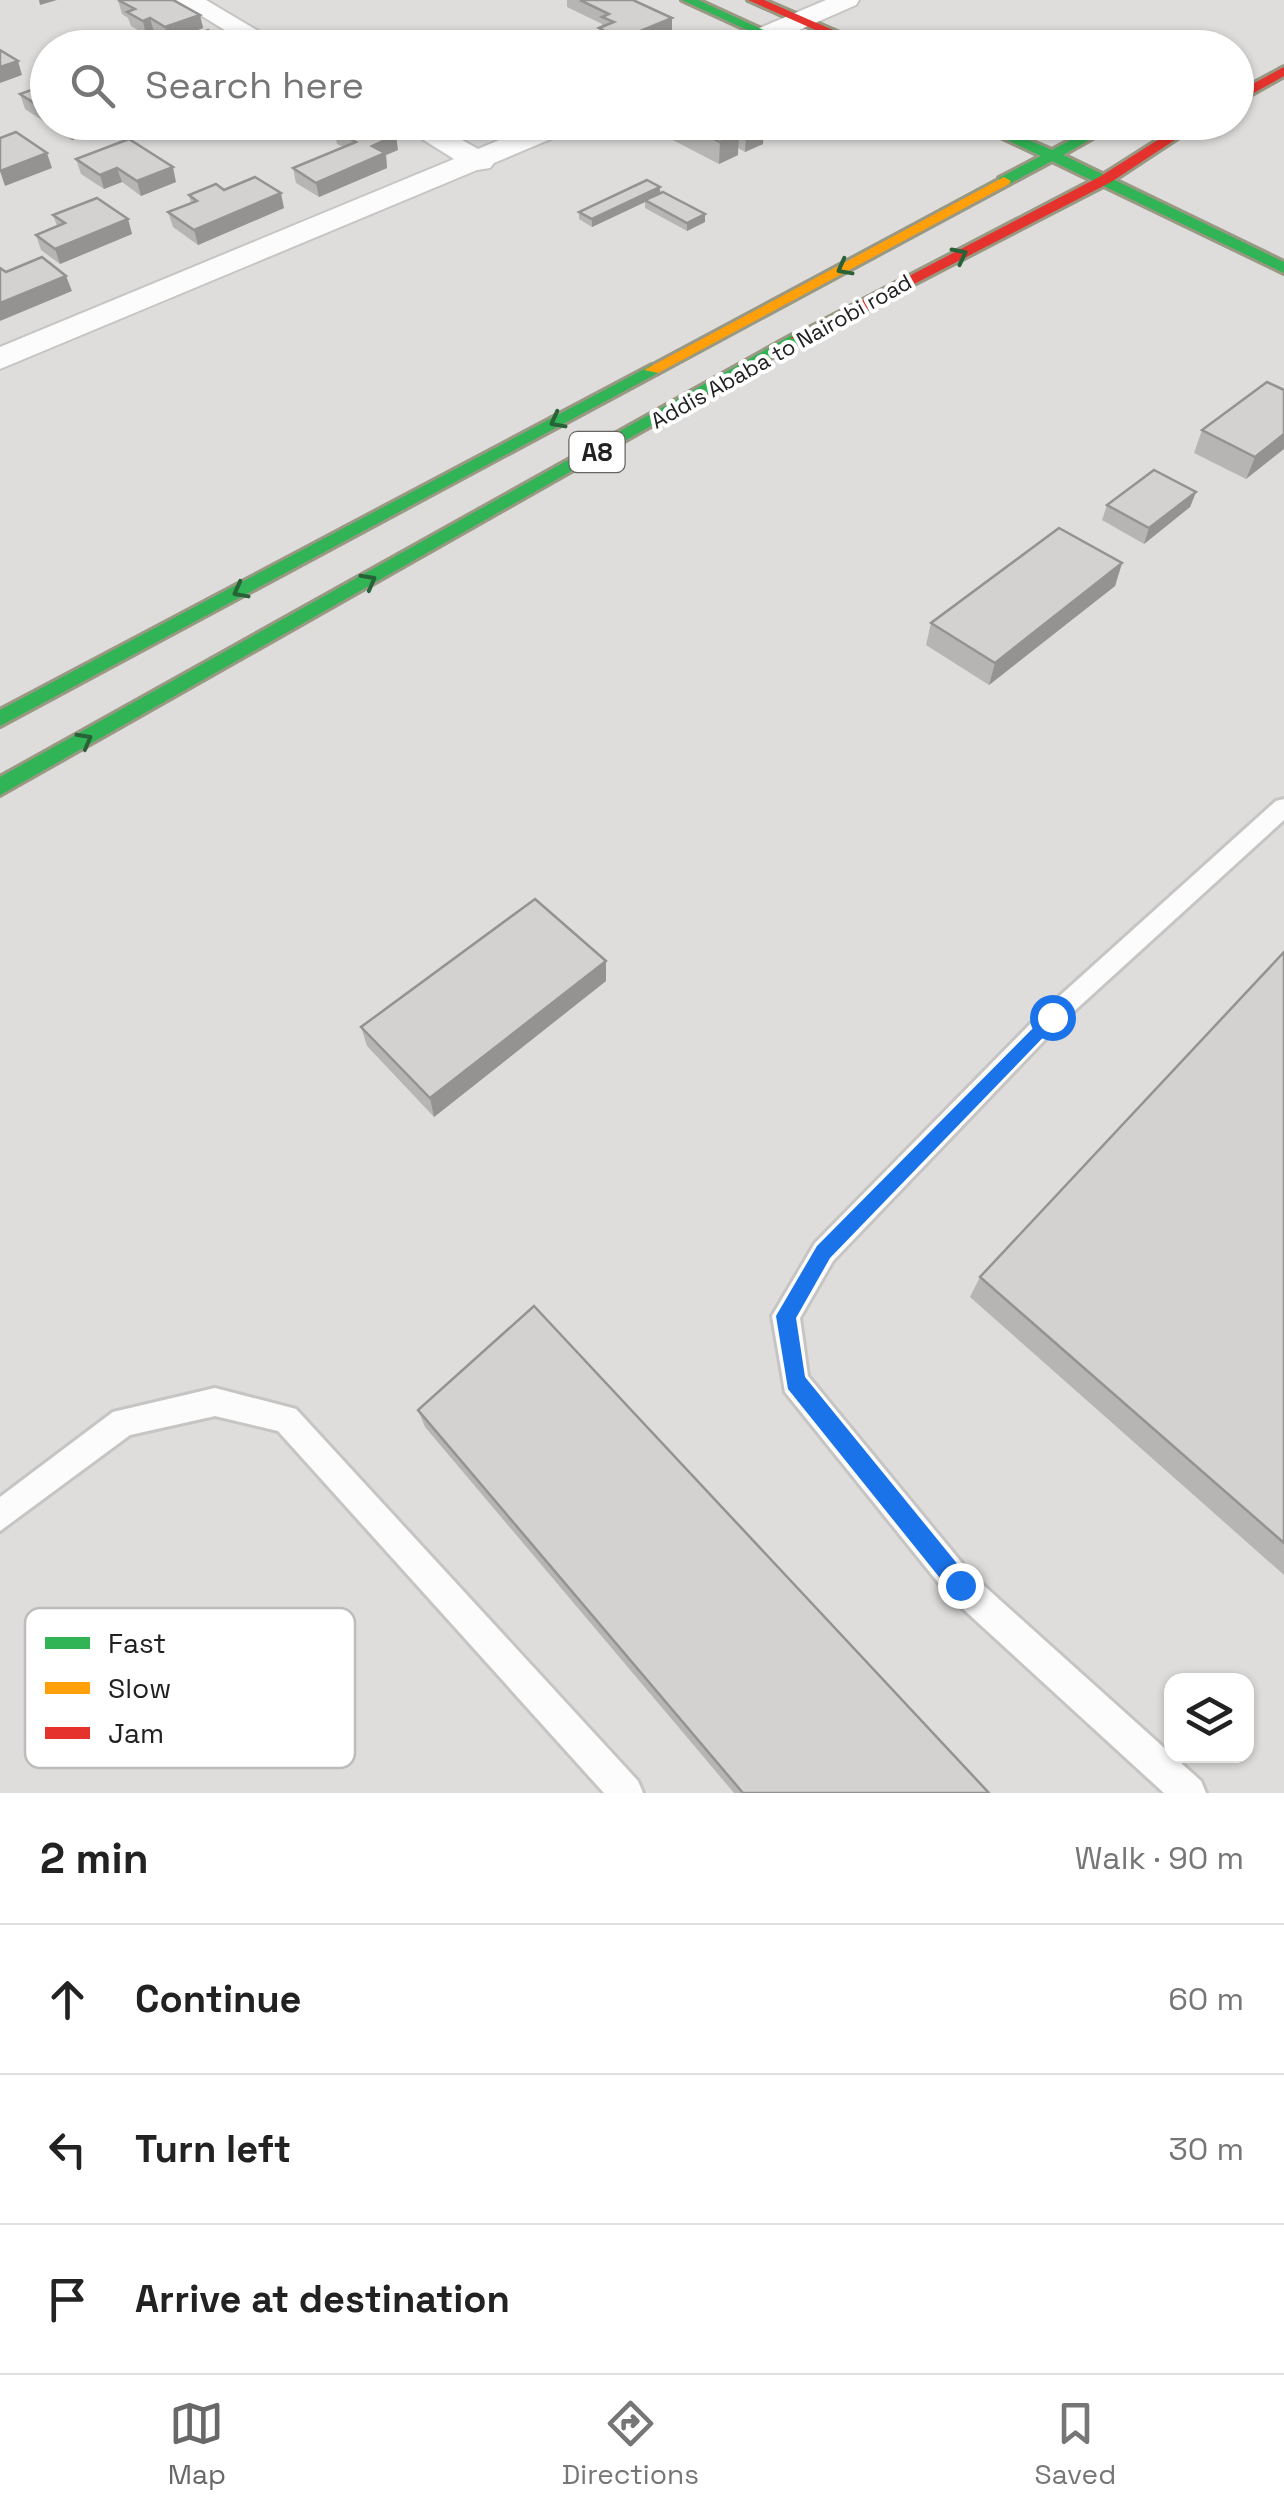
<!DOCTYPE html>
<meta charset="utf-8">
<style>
body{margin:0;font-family:"Space Grotesk",sans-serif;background:#f6f6f6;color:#222}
.controls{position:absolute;right:30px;bottom:30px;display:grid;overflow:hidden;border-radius:20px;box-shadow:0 2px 8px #0004}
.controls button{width:90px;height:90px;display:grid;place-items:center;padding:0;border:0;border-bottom:2px solid #e0e0e0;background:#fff;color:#222;font:50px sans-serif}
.stop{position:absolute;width:30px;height:30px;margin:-22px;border:8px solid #1a73e8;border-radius:50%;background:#fff}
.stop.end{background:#1a73e8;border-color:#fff;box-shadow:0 2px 10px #0008}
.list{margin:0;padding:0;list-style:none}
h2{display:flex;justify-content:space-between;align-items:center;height:130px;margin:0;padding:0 40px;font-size:42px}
h2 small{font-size:32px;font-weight:400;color:#767676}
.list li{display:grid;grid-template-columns:65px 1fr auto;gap:30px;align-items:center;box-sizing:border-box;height:150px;padding:0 40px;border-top:2px solid #e0e0e0}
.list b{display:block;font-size:38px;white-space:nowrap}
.list em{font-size:32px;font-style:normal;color:#767676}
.icon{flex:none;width:55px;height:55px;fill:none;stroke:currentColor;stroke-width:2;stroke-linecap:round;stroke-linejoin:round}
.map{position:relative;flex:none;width:1284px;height:1793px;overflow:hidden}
.search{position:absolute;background:#fff;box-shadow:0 2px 8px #0004;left:30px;right:30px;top:30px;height:110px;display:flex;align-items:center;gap:25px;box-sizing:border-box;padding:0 35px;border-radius:55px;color:#767676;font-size:38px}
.sheet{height:580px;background:#fff}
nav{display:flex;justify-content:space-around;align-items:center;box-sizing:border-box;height:140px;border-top:2px solid #e0e0e0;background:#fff;font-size:28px;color:#767676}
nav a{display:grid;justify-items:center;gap:5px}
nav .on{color:#696868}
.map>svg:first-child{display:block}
.residential{fill:#dedddc;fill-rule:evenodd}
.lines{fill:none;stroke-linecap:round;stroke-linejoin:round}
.lane-casing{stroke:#c6c5c4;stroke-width:6}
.street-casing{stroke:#c6c5c4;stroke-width:4}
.fast-casing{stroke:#989883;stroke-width:6}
.slow-casing{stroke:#989883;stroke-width:6}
.jam-casing{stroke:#989883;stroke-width:6}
.lane{fill:#fdfcfc;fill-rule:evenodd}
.street{fill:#fdfcfc;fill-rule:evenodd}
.fast{fill:#30b455;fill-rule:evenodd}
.slow{fill:#ff9f0a;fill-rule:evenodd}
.jam{fill:#e5322d;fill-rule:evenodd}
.wall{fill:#b6b5b3}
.shaded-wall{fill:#949392}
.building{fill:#d4d2d0;stroke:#949392;stroke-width:2.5}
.oneway{stroke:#286338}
.route{fill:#1a73e8}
.labels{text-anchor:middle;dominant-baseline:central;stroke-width:8;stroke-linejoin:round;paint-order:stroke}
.far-street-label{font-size:22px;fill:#212121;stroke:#fff}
.shield{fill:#fff;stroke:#646464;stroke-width:2.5}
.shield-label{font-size:25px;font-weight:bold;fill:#212121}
.key{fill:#fff;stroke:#bcbcbc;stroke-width:2.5}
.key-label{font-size:28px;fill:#212121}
</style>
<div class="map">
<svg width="1284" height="1793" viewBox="0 0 1284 1793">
<rect width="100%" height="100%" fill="#efedeb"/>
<path class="residential" d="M0,0H1284V1793H0ZM48,48H1236V122H48ZM1172,1680H1246V1756H1172Z"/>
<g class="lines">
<defs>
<path id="lane" d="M1284,799V820L1060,1024L833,1261L800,1318L808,1376L971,1574L1201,1781L1206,1793H1164L949,1596L785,1392L772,1316L815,1243L1044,1010L1276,801Z
M215,1388L296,1409L638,1781L643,1793H604L278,1431L215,1416L130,1435L0,1531V1497L113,1412Z"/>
<path id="street" d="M176,0H206L287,48H254Z
M826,0H859L856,5L758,48H722L726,42Z
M395,122H430L478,149L542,122H581L577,128L494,163L490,168L477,170L0,369V347L454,159Z"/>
<path id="fast" d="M682,0H698L792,43L782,46Z
M969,122H987L1052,150L1104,122H1121L1063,155L1284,262V273L1052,161L1009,184H999V178L1041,156Z
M792,335L806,338L0,795V777Z
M652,365L660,370L658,373L0,726V710Z"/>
<path id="slow" d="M1004,177L1011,181L1009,184L658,373L644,370Z"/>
<path id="jam" d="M748,0H764L874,48H856Z
M1284,67V76L1236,103V93Z
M1186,122H1202L1111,182L804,341L790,338L1101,176Z"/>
</defs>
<use href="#lane" class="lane-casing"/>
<use href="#street" class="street-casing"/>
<use href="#fast" class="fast-casing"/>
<use href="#slow" class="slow-casing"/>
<use href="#jam" class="jam-casing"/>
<use href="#lane" class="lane"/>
<use href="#street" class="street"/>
<use href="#fast" class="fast"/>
<use href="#slow" class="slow"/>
<use href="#jam" class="jam"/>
</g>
<path class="wall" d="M118,0L200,15L203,28L168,41L154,32L146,35L131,26L128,18L122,14Z
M567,0H633L672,32L634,48H610L599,42V28L602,27V24L567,7Z
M48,84V122H109L110,126L72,140L25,109L20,94Z
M130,122H202L157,140Z
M291,122H320L302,130Z
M591,122H633V126L607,137L591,128Z
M638,122H751L763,144L745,152L738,148V155L719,164Z
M876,122H911L894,131Z
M334,129L398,150L386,155L387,168L319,197L296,183L293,168L343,147L337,144Z
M76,159L176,182L141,196L122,182L104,189L81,174Z
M660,187V193L705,214V222L687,231L645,208V202L592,227L579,219V212Z
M224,190L284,208L198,245L173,227L168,212L191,203L189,195Z
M53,215L128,219L132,234L60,264L41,250L36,235L57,226Z
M1284,390L1246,479L1194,453L1202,430Z
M1196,492L1190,507L1144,544L1102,520L1107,505Z
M1122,563L1115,586L989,685L926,645L931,623Z
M1284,952V1575L970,1297L980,1277Z
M606,961V981L434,1117L367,1046L361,1027Z
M418,1410L989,1793H734L425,1427Z"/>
<path class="shaded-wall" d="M39,0H57L40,5Z
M200,15L203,28L168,41L165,27Z
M150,18L154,32L146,35L143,21Z
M672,18V32L634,48H621V39Z
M18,61L22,75L0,83V67Z
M75,122H109L110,126L72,140L68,125Z
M160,122H202L157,140L153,125Z
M301,122H320L302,130Z
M623,122H633V126L607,137V129Z
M895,122H911L894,131Z
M764,129L763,144L745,152L746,137Z
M739,134L738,155L719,164L720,142Z
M396,135L398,150L386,155L387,168L319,197L316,183L372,146Z
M47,153L52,168L5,186L0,171Z
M173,167L176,182L141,196L137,181Z
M117,168L122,182L104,189L100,175Z
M660,187V195L592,227V219Z
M281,193L284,208L198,245L194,230Z
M705,214V222L687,231V223Z
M128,219L132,234L60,264L55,249Z
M66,276L72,291L0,321V303Z
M1284,434V449L1246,479L1255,457Z
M1196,492L1190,507L1144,544L1149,528Z
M1122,563L1115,586L989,685L995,663Z
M606,961V981L434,1117L430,1098Z"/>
<path class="building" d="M118,0H173L200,15L165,27L150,18L143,21L127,12L135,9Z
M580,0H633L672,18L621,39L599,28L614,22L602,17L609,14Z
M208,30L239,48H185L175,42Z
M767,32L803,48H730Z
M113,35L131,46L126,48H78Z
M0,50L18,61L0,67Z
M48,84V112L20,94Z
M350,122H373L396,135L372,146L385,153L316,183L293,168L356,142L334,129Z
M595,122H623L607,129Z
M680,122H716L739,134L720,142Z
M716,122H751L764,129L746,137Z
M16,132L47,153L0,171V138Z
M129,139L173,167L137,181L117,168L100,175L76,159Z
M255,177L281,193L194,230L168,212L197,201L189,195L216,184L224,190Z
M647,180L660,187L592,219L579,212Z
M663,192L705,214L687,223L645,200Z
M97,198L128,219L55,249L36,235L65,223L53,215Z
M42,257L66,276L0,303V268L6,272Z
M1267,382L1284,390V434L1255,457L1202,430Z
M1154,470L1196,492L1149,528L1107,505Z
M1059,528L1122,563L995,663L931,623Z
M535,899L606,961L430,1098L361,1027Z
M1284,952V1543L980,1277Z
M534,1306L989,1793H743L418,1410Z"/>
<defs><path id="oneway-chevron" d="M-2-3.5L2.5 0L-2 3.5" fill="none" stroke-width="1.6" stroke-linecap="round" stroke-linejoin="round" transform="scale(2.5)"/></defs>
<g class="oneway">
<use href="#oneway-chevron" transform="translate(960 255) rotate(-27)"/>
<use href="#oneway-chevron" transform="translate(844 268) rotate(152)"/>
<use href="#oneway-chevron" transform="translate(557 421) rotate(152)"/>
<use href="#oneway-chevron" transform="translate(369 581) rotate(-29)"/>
<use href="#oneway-chevron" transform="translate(240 591) rotate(152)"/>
<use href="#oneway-chevron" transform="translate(85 740) rotate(-29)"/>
</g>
<path class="route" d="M1052,1009L1058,1012V1022L830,1258L796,1318L805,1377L968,1577L971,1585L968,1593L960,1596L952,1593L788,1389L776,1316L817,1246Z"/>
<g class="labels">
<g class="far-street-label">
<text transform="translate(781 351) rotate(-29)">Addis Ababa to Nairobi road</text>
</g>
<rect class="shield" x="569.5" y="432" width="55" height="40" rx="8"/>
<g class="shield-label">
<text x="597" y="452">A8</text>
</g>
</g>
<rect x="25" y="1608" width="330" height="160" rx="15" class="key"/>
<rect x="45" y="1637" width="45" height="12" fill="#30b455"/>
<rect x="45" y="1682" width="45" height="12" fill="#ff9f0a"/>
<rect x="45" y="1727" width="45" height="12" fill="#e5322d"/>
<g class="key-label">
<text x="108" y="1653">Fast</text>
<text x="108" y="1698">Slow</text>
<text x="108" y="1743">Jam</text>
</g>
</svg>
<div class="controls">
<button><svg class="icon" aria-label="layers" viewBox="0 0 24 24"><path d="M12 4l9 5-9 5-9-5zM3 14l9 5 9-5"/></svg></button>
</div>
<div class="stop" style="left:1052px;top:1017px"></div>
<div class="stop end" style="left:960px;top:1585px"></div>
<div class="search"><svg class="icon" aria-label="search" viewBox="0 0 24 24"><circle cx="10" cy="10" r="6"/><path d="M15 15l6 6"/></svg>Search here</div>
</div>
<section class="sheet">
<h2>2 min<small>Walk · 90 m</small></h2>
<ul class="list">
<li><svg class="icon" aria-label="ahead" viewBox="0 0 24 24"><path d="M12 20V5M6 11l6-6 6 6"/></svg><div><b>Continue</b></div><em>60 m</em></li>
<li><svg class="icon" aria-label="left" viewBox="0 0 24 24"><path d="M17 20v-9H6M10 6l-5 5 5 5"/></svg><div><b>Turn left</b></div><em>30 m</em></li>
<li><svg class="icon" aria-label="arrive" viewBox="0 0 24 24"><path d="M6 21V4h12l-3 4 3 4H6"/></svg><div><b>Arrive at destination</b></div></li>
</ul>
</section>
<nav>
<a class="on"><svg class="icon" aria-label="map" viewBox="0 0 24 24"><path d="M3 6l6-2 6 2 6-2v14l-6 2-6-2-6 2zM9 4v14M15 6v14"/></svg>Map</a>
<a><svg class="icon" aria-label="directions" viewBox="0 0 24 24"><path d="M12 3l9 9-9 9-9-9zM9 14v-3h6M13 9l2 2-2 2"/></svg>Directions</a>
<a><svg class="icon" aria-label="saved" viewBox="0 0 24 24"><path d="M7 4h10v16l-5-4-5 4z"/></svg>Saved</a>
</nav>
